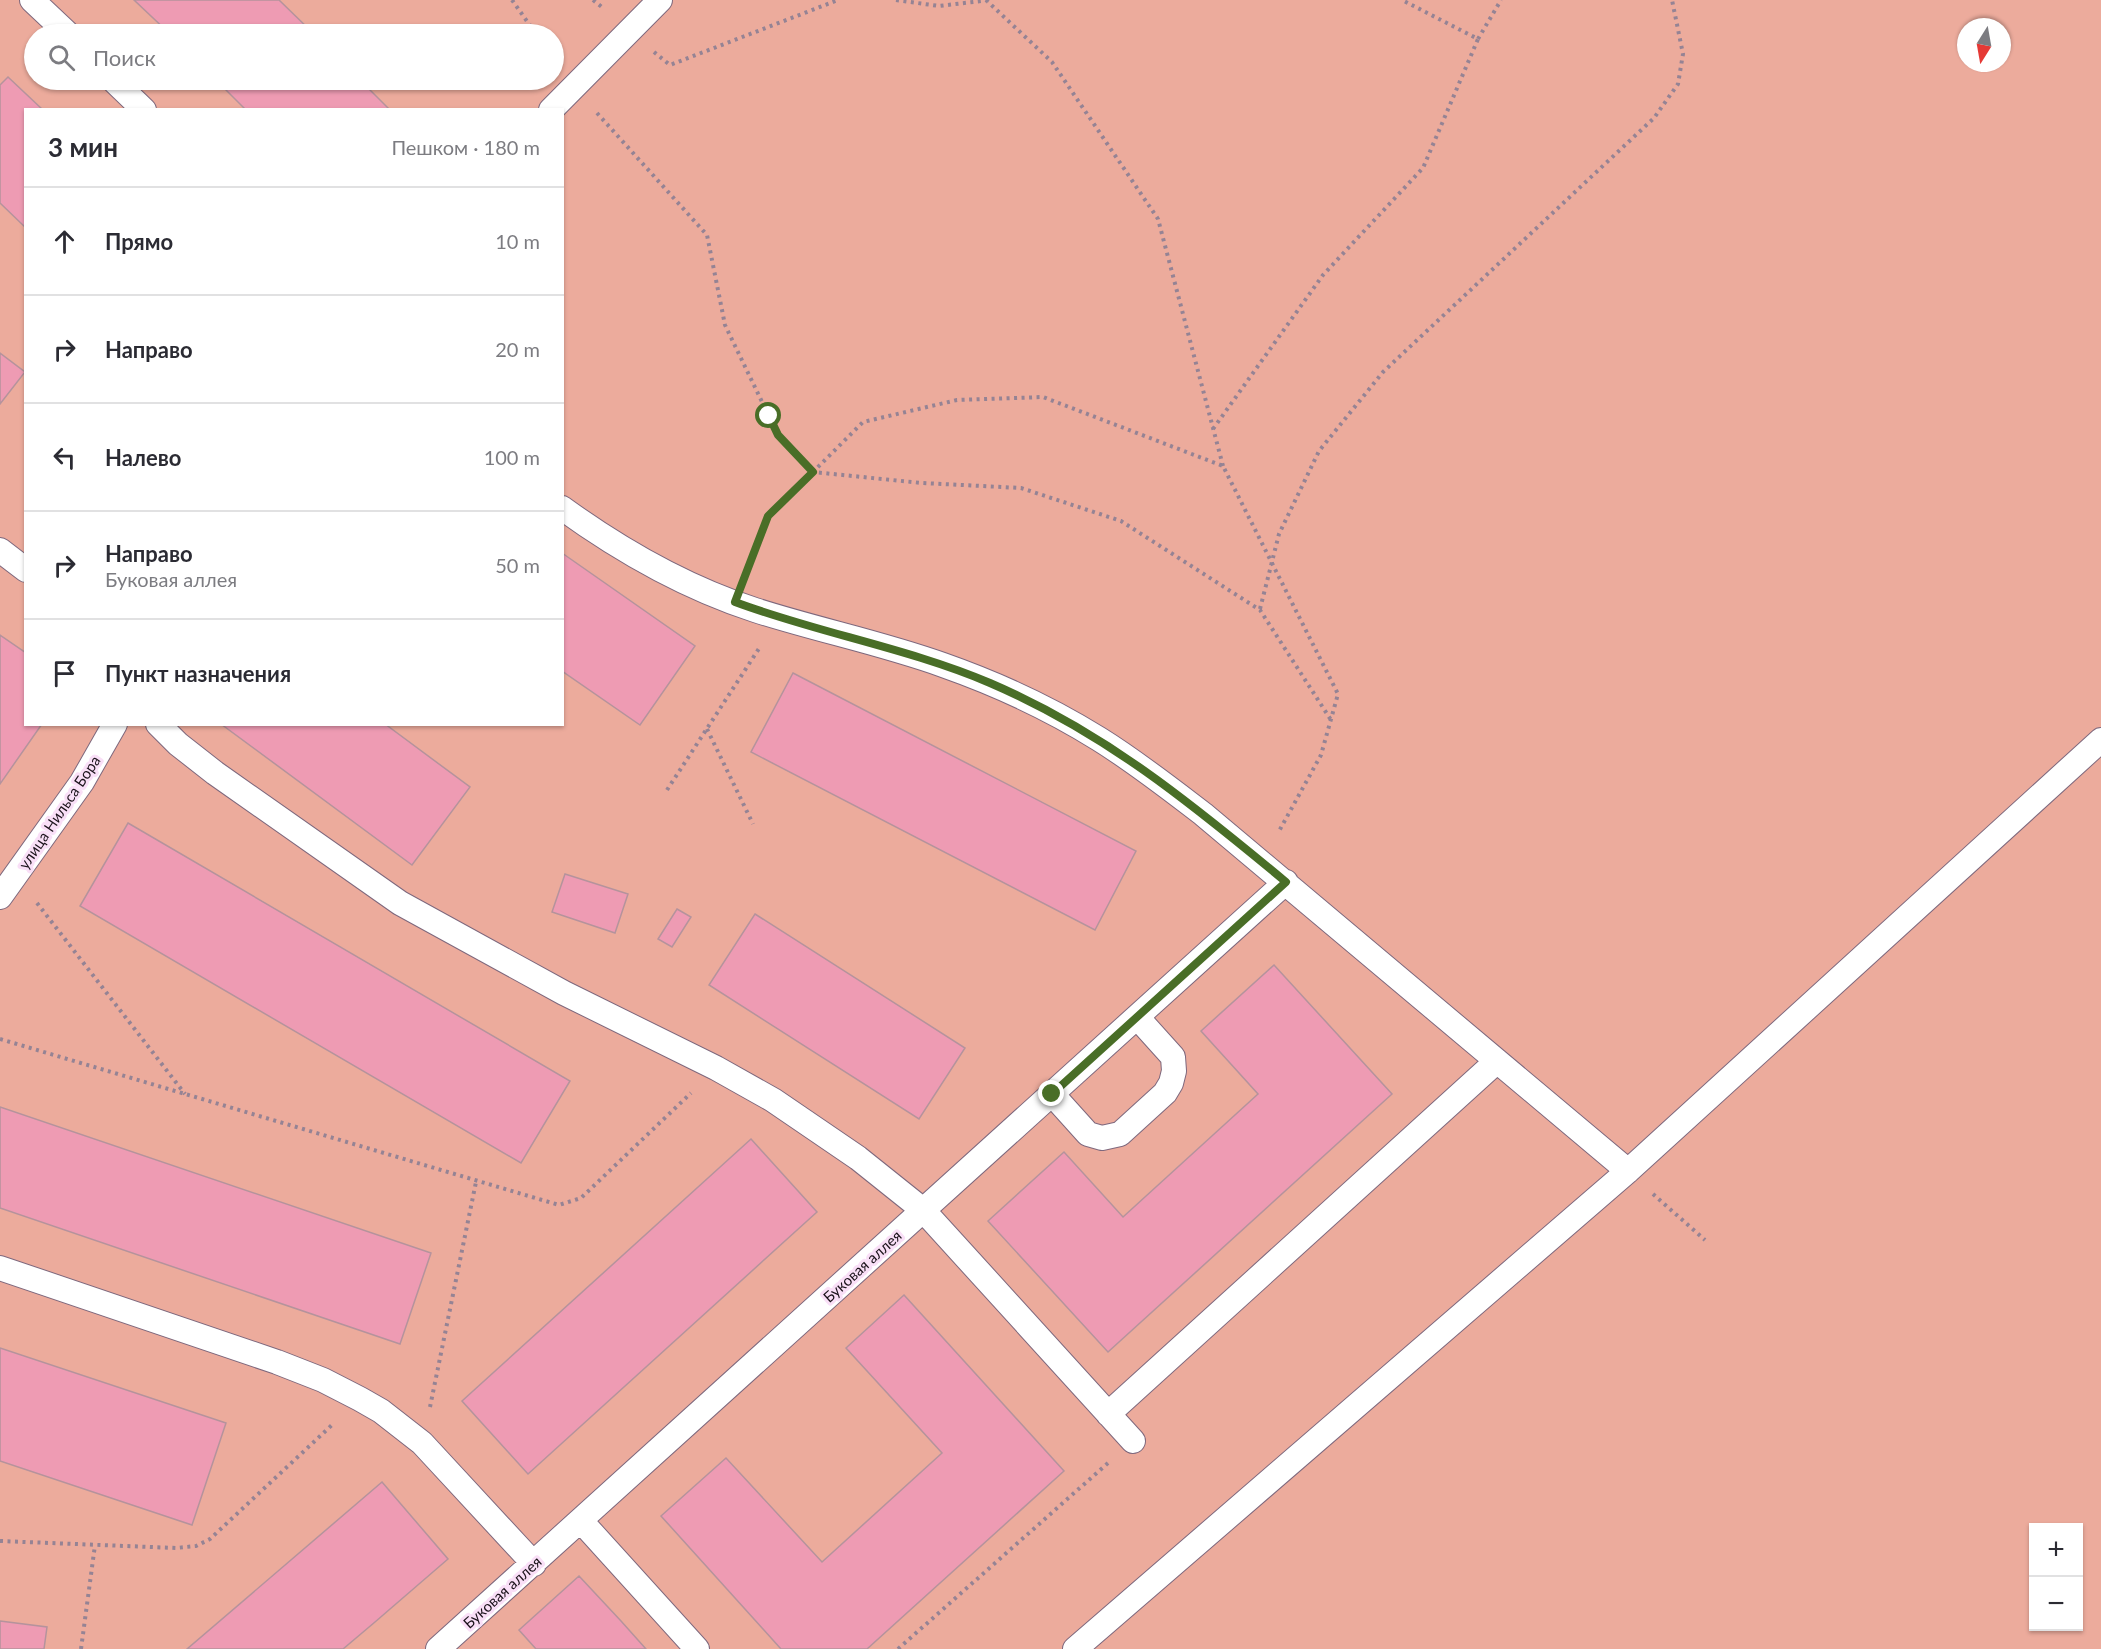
<!DOCTYPE html>
<html lang="ru">
<meta charset="utf-8">
<style>
body{margin:0;font-family:Lato,sans-serif;background:#f2f2f3;color:#2b2b33}
.controls{position:absolute;right:18px;bottom:18px;display:grid;overflow:hidden;border-radius:0px;box-shadow:0 2px 4px #0004}
.controls button{width:54px;height:54px;display:grid;place-items:center;padding:0;border:0;border-bottom:2px solid #e1e1e2;background:#fff;color:#2b2b33;font:30px sans-serif}
.compass{position:absolute;left:1957px;top:18px;width:54px;height:54px;border-radius:50%;background:#fff;box-shadow:0 2px 4px #0004;rotate:191deg}
.stop{position:absolute;width:18px;height:18px;margin:-14px;border:4px solid #496e27;border-radius:50%;background:#fff}
.stop.end{background:#496e27;border-color:#fff;box-shadow:0 2px 6px #0008}
.list{margin:0;padding:0;list-style:none}
h2{display:flex;justify-content:space-between;align-items:center;height:78px;margin:0;padding:0 24px;font-size:26px}
h2 small{font-size:20px;font-weight:400;color:#7c7c81}
.list li{display:grid;grid-template-columns:39px 1fr auto;gap:18px;align-items:center;box-sizing:border-box;height:108px;padding:0 24px;border-top:2px solid #e1e1e2}
.list b{display:block;font-size:22px;white-space:nowrap}
.list p{margin:0;font-size:20px;white-space:nowrap;color:#7c7c81}
.list em{font-size:20px;font-style:normal;color:#7c7c81}
.icon{flex:none;width:33px;height:33px;fill:none;stroke:currentColor;stroke-width:2;stroke-linecap:round;stroke-linejoin:round}
.map{position:relative;flex:none;width:2101px;height:1649px;overflow:hidden}
.search{position:absolute;background:#fff;box-shadow:0 2px 4px #0004;left:24px;top:24px;width:540px;height:66px;display:flex;align-items:center;gap:15px;box-sizing:border-box;padding:0 21px;border-radius:33px;color:#7c7c81;font-size:22px}
.panel{position:absolute;background:#fff;box-shadow:0 2px 4px #0004;left:24px;top:108px;width:540px;height:618px;border-radius:0px}
.map>svg:first-child{display:block}
.green{fill:#ecab9c;fill-rule:evenodd}
.building{fill:#ee9bb3;stroke:#b5939c;stroke-width:1.5}
.lines{fill:none;stroke-linecap:round;stroke-linejoin:round}
.service-casing{stroke:#7e687d;stroke-width:26}
.path{stroke:#958394;stroke-width:4;stroke-dasharray:3 4.5;stroke-linecap:butt}
.service{stroke:#fff;stroke-width:24}
.route{stroke:#496e27;stroke-width:8}
.labels{text-anchor:middle;dominant-baseline:central;stroke-width:6;stroke-linejoin:round;paint-order:stroke}
.street-label{font-size:15px;fill:#191119;stroke:#f9dff7}
</style>
<div class="map">
<svg width="2101" height="1649" viewBox="0 0 2101 1649">
<rect width="100%" height="100%" fill="#f9dff7"/>
<path class="green" d="M0,0H2101V1649H0ZM1966,27H2002V63H1966ZM34,34H554V80H34ZM26,110H562V724H26ZM2034,1528H2078V1626H2034Z"/>
<path class="building" d="M134,0H279L314,34H170Z
M8,77L43,110H26V228L0,203V85Z
M216,80H360L390,110H246Z
M0,353L25,372L0,404Z
M562,553L695,646L640,725L562,671Z
M0,635L26,653V724H42L0,784Z
M793,673L1136,851L1095,930L751,752Z
M221,724H385L470,787L412,865Z
M128,823L570,1081L521,1163L80,906Z
M565,874L628,894L615,933L552,912Z
M677,909L691,917L672,947L658,939Z
M755,914L965,1048L919,1119L709,985Z
M1274,965L1392,1094L1108,1352L988,1221L1064,1152L1123,1217L1258,1094L1201,1031Z
M0,1107L431,1253L400,1344L0,1208Z
M751,1139L817,1212L528,1474L462,1401Z
M904,1295L1064,1471L867,1649H781L661,1516L726,1458L822,1562L942,1453L846,1348Z
M0,1348L226,1423L192,1525L0,1461Z
M382,1482L448,1559L375,1622L343,1649H187Z
M579,1576L621,1621L646,1649H536L519,1630Z
M0,1621L47,1627L44,1649H0Z"/>
<g class="lines">
<defs>
<path id="service" d="M32,0L68,34
M113,80L144,110
M551,110L660,0
M562,508C620,550 687,588 755,610C817,630 882,643 943,665C997,684 1051,709 1099,739C1136,762 1169,788 1203,814L1628,1171
M0,550L26,570
M158,724L178,744L215,773L400,903L564,993L716,1068L773,1100L858,1158L923,1210L1133,1441
M0,897L82,782L115,724
M1052,1094L1088,1134L1102,1138L1120,1134L1165,1093L1171,1083L1174,1071L1173,1057L1137,1017
M0,1268L277,1362L323,1380L360,1399L381,1411L422,1443L534,1564
M1108,1414L1497,1061
M581,1521L697,1649
M438,1649L1286,882
M1075,1649L1628,1171L2101,740"/>
</defs>
<use href="#service" class="service-casing"/>
<path class="path" d="M512,0L536,34
M593,0L603,8
M896,0L939,6L990,0
M986,0L1052,62L1158,219L1223,466
M1478,39L1501,0
M654,52L670,65L838,0
M597,113L707,235L725,325L778,435L813,472L922,483L1021,488L1121,521L1260,610L1331,720
M1213,429L1323,275L1423,168L1478,39L1402,0
M747,570L768,517L863,422L957,400L1043,397L1223,466L1338,694L1321,755L1278,833
M1260,609L1279,534L1319,451L1383,372L1654,118L1678,84L1683,54L1672,0
M707,729L753,824
M667,790L760,647
M37,903L185,1094
M0,1039L559,1205L581,1198L691,1093
M1653,1194L1705,1240
M430,1407L476,1182
M0,1541L176,1548L196,1546L210,1539L333,1424
M81,1649L95,1545
M898,1649L1108,1463"/>
<use href="#service" class="service"/>
</g>
<g class="lines">
<path class="route" d="M769,416L778,435L813,472L768,516L735,602C818,633 908,648 990,683C1104,732 1191,803 1286,882L1052,1094"/>
</g>
<g class="labels">
<g class="street-label">
<text transform="translate(59 812) rotate(-56)">улица Нильса Бора</text>
<text transform="translate(862 1266) rotate(-42)">Буковая аллея</text>
<text transform="translate(502 1592) rotate(-42)">Буковая аллея</text>
</g>
</g>
</svg>
<div class="controls">
<button>+</button>
<button>−</button>
</div>
<svg class="compass" viewBox="-18 -18 36 36"><path d="M0-13l5 13h-10z" fill="#e53935"/><path d="M0 13l5-13h-10z" fill="#7c7c81"/></svg>
<div class="stop" style="left:769px;top:416px"></div>
<div class="stop end" style="left:1052px;top:1094px"></div>
<div class="search"><svg class="icon" aria-label="search" viewBox="0 0 24 24"><circle cx="10" cy="10" r="6"/><path d="M15 15l6 6"/></svg>Поиск</div>
<section class="panel">
<h2>3 мин<small>Пешком · 180 m</small></h2>
<ul class="list">
<li><svg class="icon" aria-label="ahead" viewBox="0 0 24 24"><path d="M12 20V5M6 11l6-6 6 6"/></svg><div><b>Прямо</b></div><em>10 m</em></li>
<li><svg class="icon" aria-label="right" viewBox="0 0 24 24"><path d="M7 20v-9h11M14 6l5 5-5 5"/></svg><div><b>Направо</b></div><em>20 m</em></li>
<li><svg class="icon" aria-label="left" viewBox="0 0 24 24"><path d="M17 20v-9H6M10 6l-5 5 5 5"/></svg><div><b>Налево</b></div><em>100 m</em></li>
<li><svg class="icon" aria-label="right" viewBox="0 0 24 24"><path d="M7 20v-9h11M14 6l5 5-5 5"/></svg><div><b>Направо</b><p>Буковая аллея</p></div><em>50 m</em></li>
<li><svg class="icon" aria-label="arrive" viewBox="0 0 24 24"><path d="M6 21V4h12l-3 4 3 4H6"/></svg><div><b>Пункт назначения</b></div></li>
</ul>
</section>
</div>
